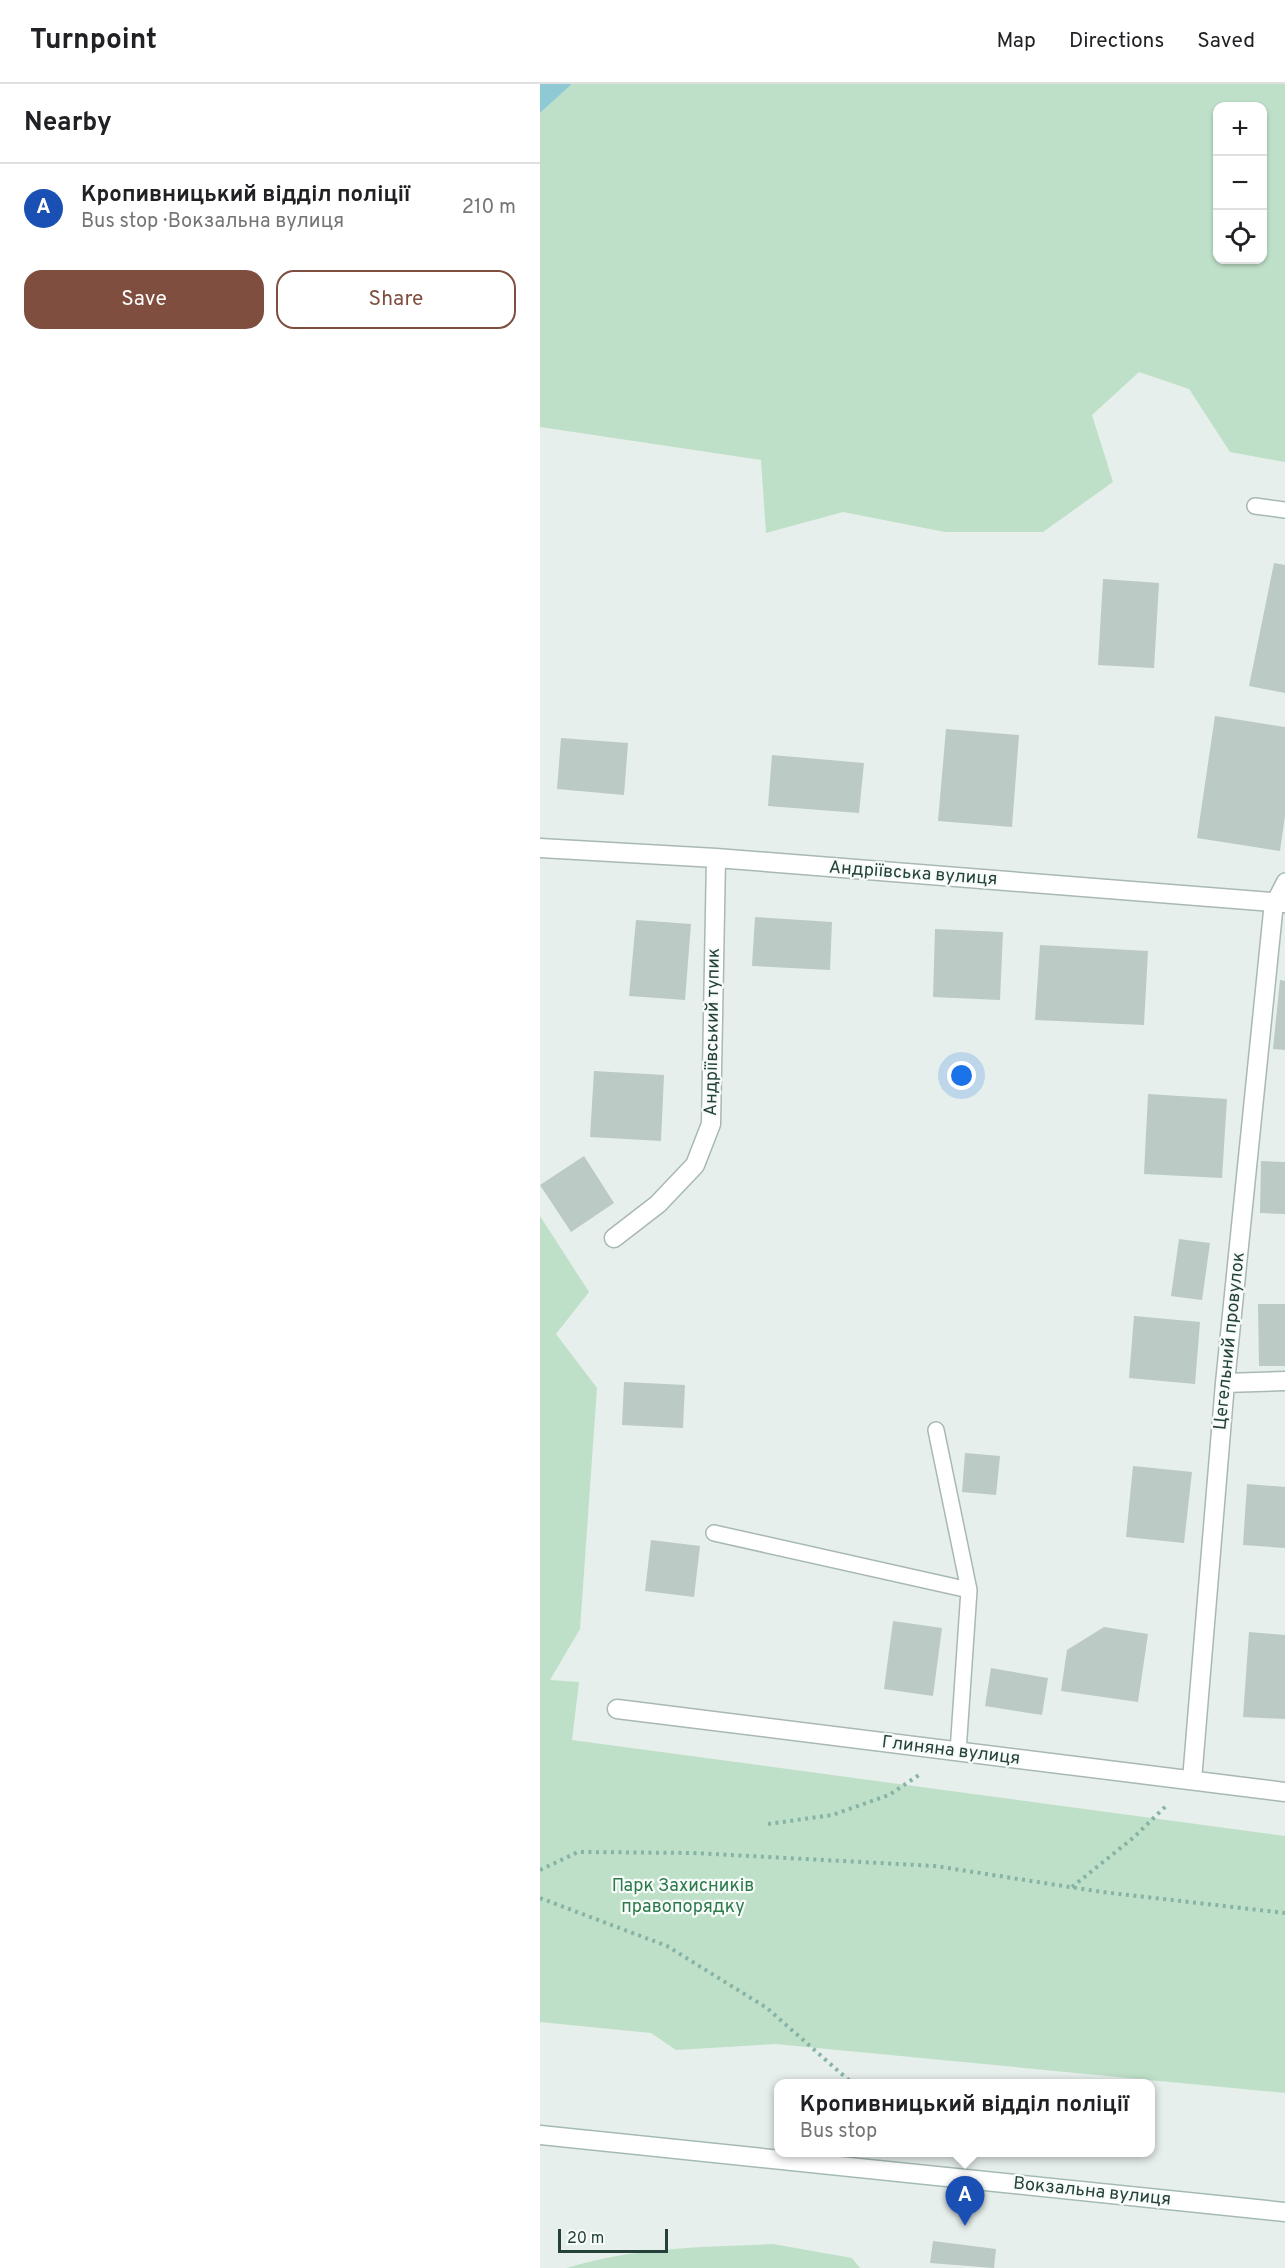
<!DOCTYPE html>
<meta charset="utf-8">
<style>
body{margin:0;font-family:Overpass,sans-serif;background:#f6f6f6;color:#202124}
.controls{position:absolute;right:18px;top:18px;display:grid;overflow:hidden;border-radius:12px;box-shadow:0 2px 4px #0004}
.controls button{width:54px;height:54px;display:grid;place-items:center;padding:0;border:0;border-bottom:2px solid #e0e0e0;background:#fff;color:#202124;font:30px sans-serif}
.scale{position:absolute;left:18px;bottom:15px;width:110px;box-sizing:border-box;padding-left:6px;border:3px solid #24423a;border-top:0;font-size:16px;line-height:21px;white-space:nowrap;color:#24423a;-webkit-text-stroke:4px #f7fbf9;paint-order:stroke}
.you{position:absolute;left:422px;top:992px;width:21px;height:21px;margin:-15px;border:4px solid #fff;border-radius:50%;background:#1a73e8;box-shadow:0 0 0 9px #1a73e833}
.badge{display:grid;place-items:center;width:39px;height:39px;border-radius:50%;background:#7f4e3f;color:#fff;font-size:20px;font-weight:700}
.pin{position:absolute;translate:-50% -50px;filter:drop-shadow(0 2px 3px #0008)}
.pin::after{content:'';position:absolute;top:32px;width:21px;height:18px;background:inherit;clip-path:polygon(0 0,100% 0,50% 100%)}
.popup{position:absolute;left:234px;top:1995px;width:381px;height:78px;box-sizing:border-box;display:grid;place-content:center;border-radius:12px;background:#fff;filter:drop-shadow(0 2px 4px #0005);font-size:20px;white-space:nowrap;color:#757577}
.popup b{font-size:22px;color:#202124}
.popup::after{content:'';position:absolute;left:50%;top:100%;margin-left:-12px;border:12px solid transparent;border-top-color:#fff}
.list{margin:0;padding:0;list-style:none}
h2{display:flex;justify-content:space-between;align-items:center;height:78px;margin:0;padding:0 24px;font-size:26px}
h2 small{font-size:20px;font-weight:400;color:#757577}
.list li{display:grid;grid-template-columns:39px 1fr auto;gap:18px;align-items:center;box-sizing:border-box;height:90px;padding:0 24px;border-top:2px solid #e0e0e0}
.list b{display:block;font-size:22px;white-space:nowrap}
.list p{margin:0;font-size:20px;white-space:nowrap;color:#757577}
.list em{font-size:20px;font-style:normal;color:#757577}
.actions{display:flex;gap:12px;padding:18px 24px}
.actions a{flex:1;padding:14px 0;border:2px solid #7f4e3f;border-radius:18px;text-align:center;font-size:21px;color:#7f4e3f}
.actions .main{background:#7f4e3f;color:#fff}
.icon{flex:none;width:33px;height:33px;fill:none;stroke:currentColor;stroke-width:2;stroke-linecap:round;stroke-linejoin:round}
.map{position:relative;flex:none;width:745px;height:2184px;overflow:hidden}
header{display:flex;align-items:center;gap:36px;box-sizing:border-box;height:84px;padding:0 30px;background:#fff;border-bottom:2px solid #e0e0e0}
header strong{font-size:28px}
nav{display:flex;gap:33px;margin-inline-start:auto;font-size:21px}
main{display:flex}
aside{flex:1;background:#fff}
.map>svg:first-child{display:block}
.green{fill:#bfe0c8;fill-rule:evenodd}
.water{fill:#8ec9d4}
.building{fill:#bbcac4}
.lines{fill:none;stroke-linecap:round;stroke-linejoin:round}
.lane-casing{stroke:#a8b8b2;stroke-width:18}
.street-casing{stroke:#a8b8b2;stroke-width:21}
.secondary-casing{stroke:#a4bbb3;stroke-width:21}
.path{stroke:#86b3a5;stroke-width:4;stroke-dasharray:3 4.5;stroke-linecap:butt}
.lane{stroke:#fff;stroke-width:15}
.street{stroke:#fff;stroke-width:18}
.secondary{stroke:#fff;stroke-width:18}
.labels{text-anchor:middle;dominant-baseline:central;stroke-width:4.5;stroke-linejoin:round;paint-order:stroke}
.street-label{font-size:18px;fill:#24423a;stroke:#f7fbf9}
.park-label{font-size:18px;fill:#2d7a4b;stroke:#f7fbf9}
</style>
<header>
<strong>Turnpoint</strong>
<nav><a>Map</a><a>Directions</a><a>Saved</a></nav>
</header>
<main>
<aside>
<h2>Nearby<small></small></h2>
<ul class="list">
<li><span class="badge" style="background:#1a4fb4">A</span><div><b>Кропивницький відділ поліції</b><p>Bus stop · Вокзальна вулиця</p></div><em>210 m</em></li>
</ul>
<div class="actions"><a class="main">Save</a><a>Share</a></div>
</aside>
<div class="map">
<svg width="745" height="2184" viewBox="0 0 745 2184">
<rect width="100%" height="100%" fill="#e6efeb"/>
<path class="green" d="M32,0H745V378L690,368L649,305L599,288L552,331L573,398L503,448H405L303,428L226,449L221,376L0,343V29ZM678,22H722V176H678Z
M0,1132L49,1208L16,1250L57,1304L40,1545L10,1596L39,1598L32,1656L745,1752V2009L235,1960L136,1966L111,1949L0,1938Z
M233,2160L312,2174L320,2184H27C93,2163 164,2163 233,2160Z"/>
<path class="water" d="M0,0H32L0,29Z"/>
<path class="building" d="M734,479L745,481V609L709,602Z
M563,495L619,499L614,584L558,581Z
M675,632L745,643V732L740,767L657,754Z
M406,645L479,651L472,743L398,737Z
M21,654L88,659L84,711L17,705Z
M232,671L324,679L319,729L228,722Z
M215,833L292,838L290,886L212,882Z
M96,836L151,840L145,916L89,912Z
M395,845L463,848L460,916L393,913Z
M500,861L608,867L604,941L495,936Z
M740,896L745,897V966L733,965Z
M54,987L124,991L121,1057L50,1053Z
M608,1010L687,1015L682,1094L604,1090Z
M44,1072L74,1119L31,1148L0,1101Z
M721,1077L745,1078V1130L720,1129Z
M639,1155L670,1159L662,1216L631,1212Z
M718,1220H745V1282H719Z
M594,1232L660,1238L655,1300L589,1294Z
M84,1298L145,1301L143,1344L82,1341Z
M425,1369L460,1372L456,1411L422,1408Z
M593,1382L652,1388L644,1459L586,1453Z
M707,1400L745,1403V1464L703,1461Z
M111,1456L160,1462L154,1513L105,1507Z
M353,1537L402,1544L393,1612L344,1605Z
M564,1543L608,1550L598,1618L521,1607L527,1566Z
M709,1548L745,1551V1635L703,1633Z
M451,1584L508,1594L502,1631L445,1622Z
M393,2157L456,2165L454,2184L390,2179Z"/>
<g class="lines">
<defs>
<path id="lane" d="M715,422L745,426
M734,818L745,797
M396,1346L429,1506L418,1668
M174,1449L429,1506"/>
<path id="street" d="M0,764L176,774L745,819
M74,1154L118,1120L155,1081L171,1040L176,774
M685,1299L745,1297
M77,1625L745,1708
M652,1696L685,1299L734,818"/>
<path id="secondary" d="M0,2051L745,2128"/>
</defs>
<use href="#lane" class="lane-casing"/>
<use href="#street" class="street-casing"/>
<use href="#secondary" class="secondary-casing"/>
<path class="path" d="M228,1740L292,1731L349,1711L379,1691
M0,1786L38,1768L154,1769L395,1782L562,1808L745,1829
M532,1803L593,1754L626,1722
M0,1814L127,1862L227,1924L313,2000"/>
<use href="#lane" class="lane"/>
<use href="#street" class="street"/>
<use href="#secondary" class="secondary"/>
</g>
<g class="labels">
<g class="street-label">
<text transform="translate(373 790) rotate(4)">Андріївська вулиця</text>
<text transform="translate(173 948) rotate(-89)">Андріївський тупик</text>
<text transform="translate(690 1257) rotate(-84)">Цегельний провулок</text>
<text transform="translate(411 1667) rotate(7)">Глиняна вулиця</text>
<text transform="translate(552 2108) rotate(6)">Вокзальна вулиця</text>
</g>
<g class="park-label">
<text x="143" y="1802">Парк Захисників<tspan x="143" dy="21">правопорядку</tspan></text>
</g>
</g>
</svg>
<div class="controls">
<button>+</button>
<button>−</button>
<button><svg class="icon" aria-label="locate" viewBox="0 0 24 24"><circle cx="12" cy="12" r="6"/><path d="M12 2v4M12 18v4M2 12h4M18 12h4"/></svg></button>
</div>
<div class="scale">20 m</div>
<div class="you"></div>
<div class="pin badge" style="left:425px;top:2142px;background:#1a4fb4">A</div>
<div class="popup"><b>Кропивницький відділ поліції</b>Bus stop</div>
</div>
</main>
